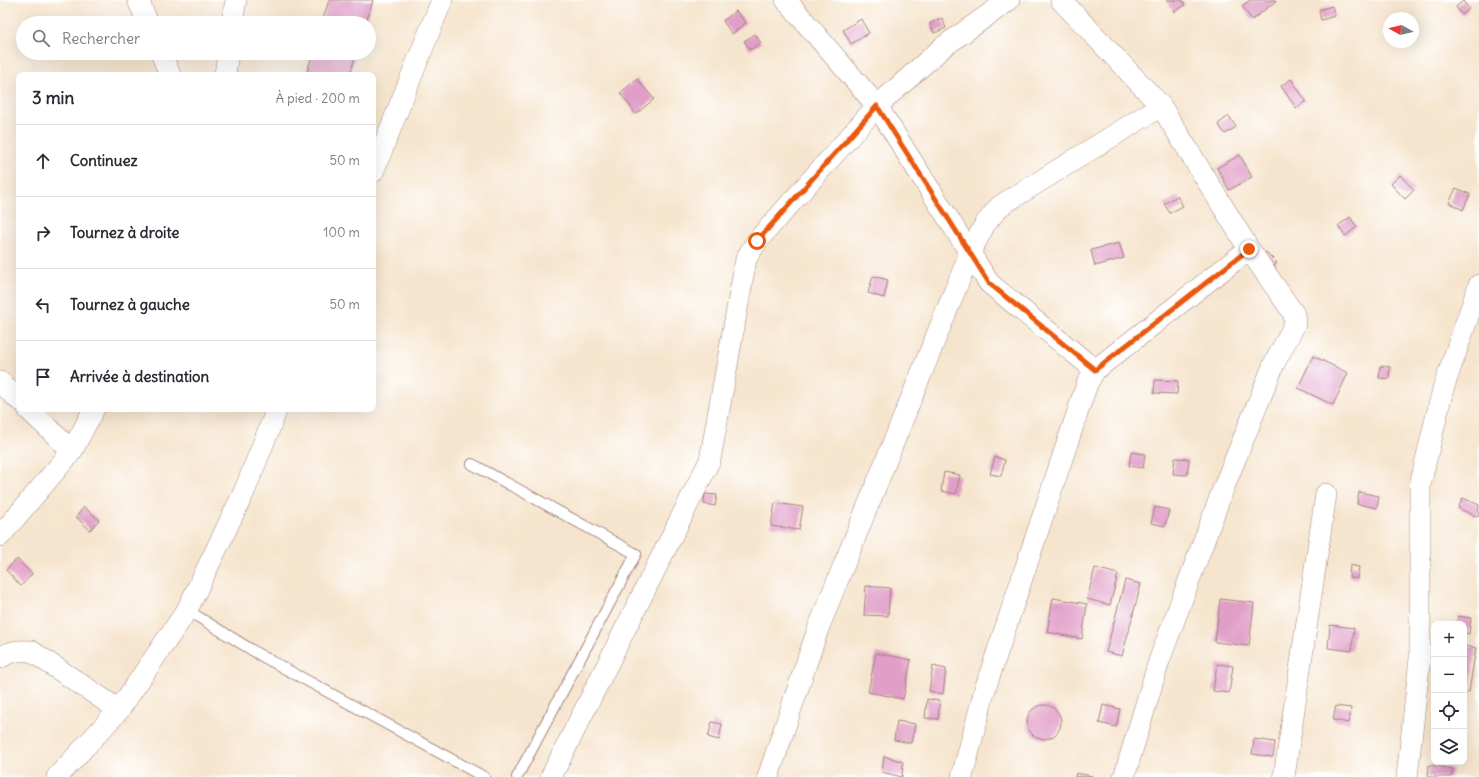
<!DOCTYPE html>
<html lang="fr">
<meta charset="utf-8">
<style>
body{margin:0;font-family:Delius,sans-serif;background:#f7f7f7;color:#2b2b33}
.controls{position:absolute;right:12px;bottom:12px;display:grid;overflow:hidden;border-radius:8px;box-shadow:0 4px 16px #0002}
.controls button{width:36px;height:36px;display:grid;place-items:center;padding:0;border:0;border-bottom:1px solid #e1e1e2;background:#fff;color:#2b2b33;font:20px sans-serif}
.compass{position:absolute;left:1383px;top:12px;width:36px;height:36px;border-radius:50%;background:#fff;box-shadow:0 4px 16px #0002;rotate:278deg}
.stop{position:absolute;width:12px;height:12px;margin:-9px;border:3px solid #ea580c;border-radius:50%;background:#fff}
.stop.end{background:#ea580c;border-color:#fff;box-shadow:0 1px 4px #0008}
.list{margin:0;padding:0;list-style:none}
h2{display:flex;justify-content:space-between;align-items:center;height:52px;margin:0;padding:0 16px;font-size:17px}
h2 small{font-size:13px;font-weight:400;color:#7c7c81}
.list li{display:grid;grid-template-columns:26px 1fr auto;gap:12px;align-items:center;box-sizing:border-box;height:72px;padding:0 16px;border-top:1px solid #e1e1e2}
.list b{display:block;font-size:15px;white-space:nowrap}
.list em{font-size:13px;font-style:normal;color:#7c7c81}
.icon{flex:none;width:22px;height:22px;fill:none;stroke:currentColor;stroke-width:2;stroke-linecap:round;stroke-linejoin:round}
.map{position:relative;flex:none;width:1479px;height:777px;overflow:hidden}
.search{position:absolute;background:#fff;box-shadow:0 4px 16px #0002;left:16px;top:16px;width:360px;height:44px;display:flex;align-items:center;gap:10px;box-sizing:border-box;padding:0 14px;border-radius:22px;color:#7c7c81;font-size:15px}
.panel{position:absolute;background:#fff;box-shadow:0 4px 16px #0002;left:16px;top:72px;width:360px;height:340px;border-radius:8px}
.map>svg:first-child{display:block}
.building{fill:#e19ec8}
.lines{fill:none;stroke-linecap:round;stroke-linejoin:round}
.service-casing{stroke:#a0827c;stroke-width:12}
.minor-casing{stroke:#a0827c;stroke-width:22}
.service{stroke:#fff;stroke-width:10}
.minor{stroke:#fff;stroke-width:21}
.route{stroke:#ea580c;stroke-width:5}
</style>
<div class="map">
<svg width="1479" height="777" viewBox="0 0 1479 777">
<rect width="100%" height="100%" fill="#fff"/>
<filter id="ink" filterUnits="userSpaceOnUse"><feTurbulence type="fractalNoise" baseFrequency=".025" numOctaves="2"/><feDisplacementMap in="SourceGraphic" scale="8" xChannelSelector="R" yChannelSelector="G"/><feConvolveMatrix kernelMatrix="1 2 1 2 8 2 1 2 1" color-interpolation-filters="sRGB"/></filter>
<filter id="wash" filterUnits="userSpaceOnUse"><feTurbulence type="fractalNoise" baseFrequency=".012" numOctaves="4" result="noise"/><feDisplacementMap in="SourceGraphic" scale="16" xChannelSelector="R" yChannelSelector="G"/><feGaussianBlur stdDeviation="0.9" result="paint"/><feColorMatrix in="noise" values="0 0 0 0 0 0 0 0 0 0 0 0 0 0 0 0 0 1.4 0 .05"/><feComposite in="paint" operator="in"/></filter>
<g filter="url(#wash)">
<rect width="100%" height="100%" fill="#f6e5ce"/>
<g id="blocks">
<path class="building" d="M329,0H373L366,23H322Z
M1167,0H1182L1185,5L1174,12Z
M1250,0H1275L1276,1L1252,20L1242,6Z
M1463,1L1469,9L1462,15L1456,7Z
M1332,6L1335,16L1321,20L1319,10Z
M736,11L746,23L732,34L723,21Z
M942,18L946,28L934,33L930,23Z
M861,19L869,33L851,44L843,30Z
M755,34L761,43L750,50L744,41Z
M313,53H356L350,75H306Z
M637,79L654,99L636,114L620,93Z
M1291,79L1306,101L1296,108L1281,86Z
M1229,116L1236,127L1225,134L1218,124Z
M1240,155L1252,177L1229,190L1217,168Z
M1400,175L1414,190L1405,199L1391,184Z
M1456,188L1470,194L1463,210L1449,203Z
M1177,196L1183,206L1170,213L1164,204Z
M1350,217L1357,227L1345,236L1338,226Z
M1119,243L1124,258L1095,266L1091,250Z
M1266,252L1277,263L1269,270L1259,259Z
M873,276L888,280L884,298L868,293Z
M1313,356L1348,373L1333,405L1298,388Z
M1380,366L1390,367L1389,379L1379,378Z
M1155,380L1178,381L1177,394L1154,393Z
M1131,452L1145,454L1143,468L1129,466Z
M995,457L1005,460L1001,476L990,474Z
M1175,458L1189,459L1187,475L1173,474Z
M944,472L960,475L956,494L941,491Z
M1359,492L1379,496L1377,508L1357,504Z
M705,494L717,495L715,506L704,504Z
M1463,498L1479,505L1478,517L1458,508Z
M775,503L803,507L799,530L771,526Z
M84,507L99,520L90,530L76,517Z
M1155,507L1169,510L1165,526L1151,523Z
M17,559L32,574L21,586L6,570Z
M1350,565L1359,567L1357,579L1349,577Z
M1095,568L1118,574L1110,605L1087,599Z
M1125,580L1141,584L1122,656L1106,652Z
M866,586L890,588L888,616L864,615Z
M1053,598L1087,604L1082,639L1047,632Z
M1220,599L1254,603L1249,646L1215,642Z
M1458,616L1471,618L1469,634L1464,633V624H1457Z
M1330,625L1354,628L1352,651L1328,648Z
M1464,646L1476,648L1469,692L1464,691Z
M876,653L911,660L903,699L868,692Z
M1217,664L1233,666L1229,693L1213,691Z
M933,666L946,669L943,694L929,691Z
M927,699L940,701L938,719L925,718Z
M1103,705L1120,709L1116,727L1099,723Z
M1027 722a17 17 0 1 1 34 0a17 17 0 1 1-34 0Z
M1336,706L1351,708L1349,723L1333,720Z
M897,721L915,724L911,743L894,740Z
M712,722L722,724L719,740L708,737Z
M1254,739L1275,742L1273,757L1252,754Z
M884,756L903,762L902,777L882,772Z
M1429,765L1453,769L1451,777H1428Z
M1076,773L1092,776V777H1075Z"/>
</g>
</g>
<g filter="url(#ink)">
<use href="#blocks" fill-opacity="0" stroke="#a0827c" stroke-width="1"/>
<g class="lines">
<defs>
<path id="service" d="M472,464L636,554L517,777
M187,610L260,655L484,777"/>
<path id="minor" d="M138,0L148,23
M786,0L877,106L989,283L1095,370
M1061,0L1161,106L1249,249L1294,314L1295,324L1274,364L1225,484L1159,661L1124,777
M232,23L236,0
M161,53L170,75
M225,75L228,53
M373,172L442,0
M0,382L19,400
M28,409L72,451
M0,536L72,451L94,409
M0,658C10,651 19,650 31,651L119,710
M57,777L119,710L187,610L244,492L277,409
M551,777L710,460L746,259L757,241L877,106L943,47L1009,0
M768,777L818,629L970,253L985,224L1000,206L1161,106
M962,777L985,689L1087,384L1095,370L1249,249
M1284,777L1326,494
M1407,777L1420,658V485L1443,389L1479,285"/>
</defs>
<use href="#service" class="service-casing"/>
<use href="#minor" class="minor-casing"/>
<use href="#service" class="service"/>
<use href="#minor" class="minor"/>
</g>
</g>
<g class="lines" filter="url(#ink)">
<path class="route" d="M757,241L877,106L989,283L1095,370L1249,249"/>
</g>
</svg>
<div class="controls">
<button>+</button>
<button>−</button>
<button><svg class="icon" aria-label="locate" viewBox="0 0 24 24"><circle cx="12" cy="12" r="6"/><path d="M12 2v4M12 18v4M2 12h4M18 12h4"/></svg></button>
<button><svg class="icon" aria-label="layers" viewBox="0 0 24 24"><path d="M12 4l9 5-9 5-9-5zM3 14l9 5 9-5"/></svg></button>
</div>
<svg class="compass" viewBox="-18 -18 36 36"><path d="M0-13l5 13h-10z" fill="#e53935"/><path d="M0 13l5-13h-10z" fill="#7c7c81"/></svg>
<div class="stop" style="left:757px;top:241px"></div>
<div class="stop end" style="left:1249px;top:249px"></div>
<div class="search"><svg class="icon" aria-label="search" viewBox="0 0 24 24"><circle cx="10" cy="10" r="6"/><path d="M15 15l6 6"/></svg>Rechercher</div>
<section class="panel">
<h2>3 min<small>À pied · 200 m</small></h2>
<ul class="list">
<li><svg class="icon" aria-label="ahead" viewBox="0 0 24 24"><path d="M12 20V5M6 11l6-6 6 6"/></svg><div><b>Continuez</b></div><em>50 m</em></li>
<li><svg class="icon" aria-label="right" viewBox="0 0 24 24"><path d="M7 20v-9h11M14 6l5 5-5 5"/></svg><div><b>Tournez à droite</b></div><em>100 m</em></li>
<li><svg class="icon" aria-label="left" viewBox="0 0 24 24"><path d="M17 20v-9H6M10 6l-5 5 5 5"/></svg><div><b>Tournez à gauche</b></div><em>50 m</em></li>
<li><svg class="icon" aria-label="arrive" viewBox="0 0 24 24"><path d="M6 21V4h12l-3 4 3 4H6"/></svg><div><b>Arrivée à destination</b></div></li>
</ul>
</section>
</div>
